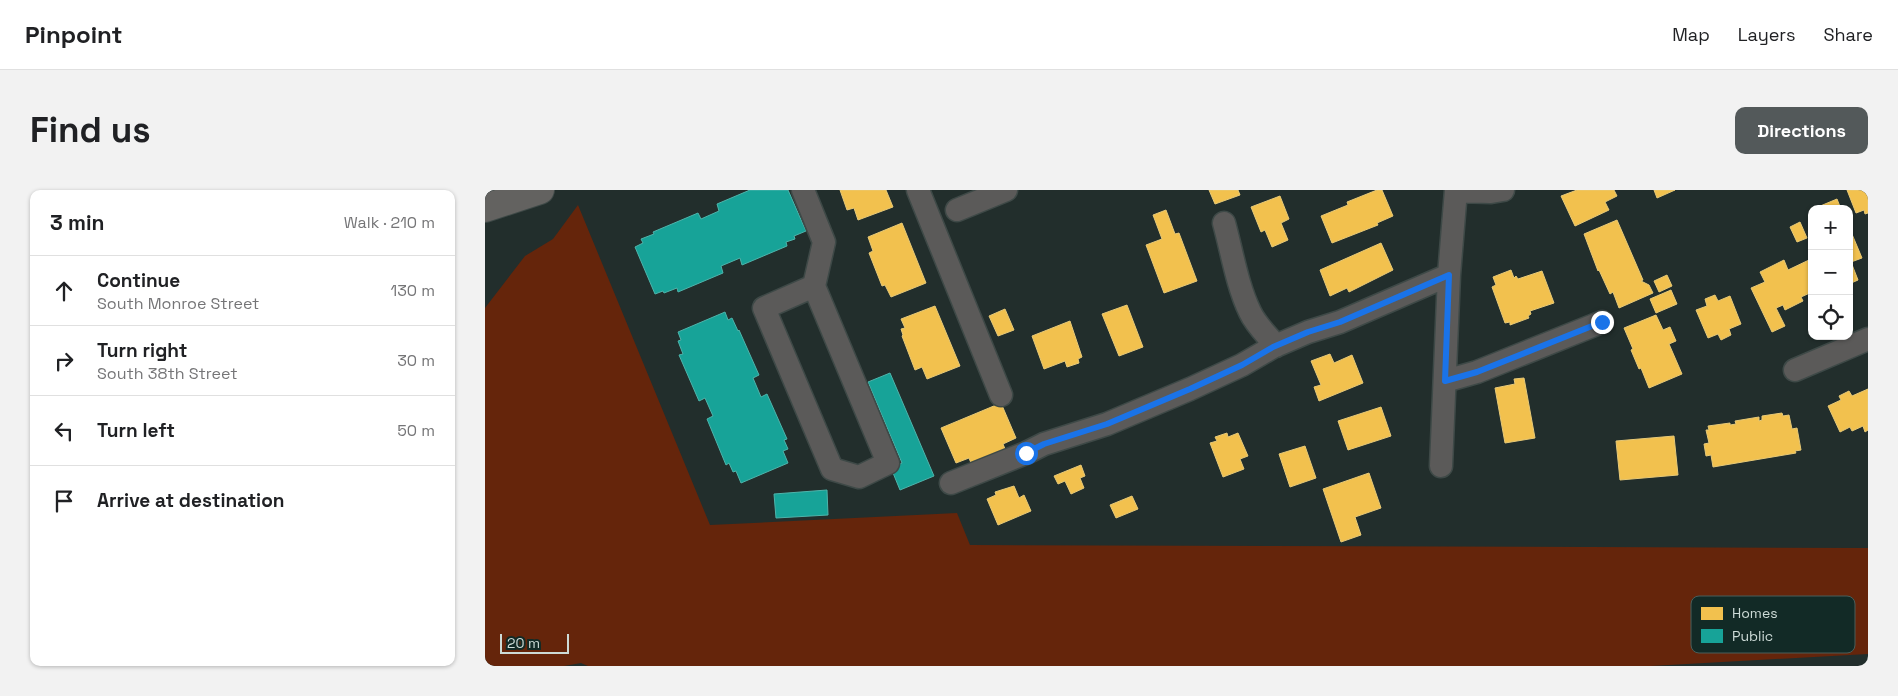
<!DOCTYPE html>
<meta charset="utf-8">
<style>
body{margin:0;font-family:"Space Grotesk",sans-serif;background:#f2f2f2;color:#202124}
.controls{position:absolute;right:15px;top:15px;display:grid;overflow:hidden;border-radius:10px;box-shadow:0 1px 4px #0004}
.controls button{width:45px;height:45px;display:grid;place-items:center;padding:0;border:0;border-bottom:1px solid #e0e0e0;background:#fff;color:#202124;font:25px sans-serif}
.scale{position:absolute;left:15px;bottom:12px;width:69px;box-sizing:border-box;padding-left:5px;border:2px solid #cddbd7;border-top:0;font-size:14px;line-height:18px;white-space:nowrap;color:#cddbd7;-webkit-text-stroke:4px #122a26;paint-order:stroke}
.stop{position:absolute;width:15px;height:15px;margin:-11px;border:4px solid #1a73e8;border-radius:50%;background:#fff}
.stop.end{background:#1a73e8;border-color:#fff;box-shadow:0 1px 5px #0008}
.list{margin:0;padding:0;list-style:none}
h2{display:flex;justify-content:space-between;align-items:center;height:65px;margin:0;padding:0 20px;font-size:21px}
h2 small{font-size:16px;font-weight:400;color:#757577}
.list li{display:grid;grid-template-columns:32px 1fr auto;gap:15px;align-items:center;box-sizing:border-box;height:70px;padding:0 20px;border-top:1px solid #e0e0e0}
.list b{display:block;font-size:19px;white-space:nowrap}
.list p{margin:0;font-size:16px;white-space:nowrap;color:#757577}
.list em{font-size:16px;font-style:normal;color:#757577}
.icon{flex:none;width:28px;height:28px;fill:none;stroke:currentColor;stroke-width:2;stroke-linecap:round;stroke-linejoin:round}
.map{position:relative;flex:none;width:1383px;height:476px;overflow:hidden;border-radius:10px}
header{display:flex;align-items:center;gap:30px;box-sizing:border-box;height:70px;padding:0 25px;background:#fff;border-bottom:1px solid #e0e0e0}
header strong{font-size:24px}
nav{display:flex;gap:28px;margin-inline-start:auto;font-size:18px}
.intro{display:flex;align-items:center;justify-content:space-between;box-sizing:border-box;height:120px;padding:0 30px}
h1{margin:0;font-size:35px}
.button{padding:12px 22px;border-radius:10px;background:#53595a;color:#fff;font-size:18px;font-weight:700}
main{display:flex;gap:30px;padding:0 30px}
aside{flex:1;background:#fff;border-radius:10px;box-shadow:0 1px 4px #0004}
.map>svg:first-child{display:block}
.green{fill:#65250b}
.homes{fill:#f2c14e;stroke:#e7c977}
.public{fill:#17a398;stroke:#4eb4ab}
.lines{fill:none;stroke-linecap:round;stroke-linejoin:round}
.minor-casing{stroke:#3e4947;stroke-width:25}
.major-casing{stroke:#3e4947;stroke-width:30}
.minor{stroke:#5b5a59;stroke-width:22}
.major{stroke:#636260;stroke-width:28}
.route{stroke:#1a73e8;stroke-width:6}
.key{fill:#122a26;stroke:#4a5f5b;stroke-width:1}
.key-label{font-size:14px;fill:#cddbd7}
</style>
<header>
<strong>Pinpoint</strong>
<nav><a>Map</a><a>Layers</a><a>Share</a></nav>
</header>
<div class="intro"><h1>Find us</h1><a class="button">Directions</a></div>
<main>
<aside>
<h2>3 min<small>Walk · 210 m</small></h2>
<ul class="list">
<li><svg class="icon" aria-label="ahead" viewBox="0 0 24 24"><path d="M12 20V5M6 11l6-6 6 6"/></svg><div><b>Continue</b><p>South Monroe Street</p></div><em>130 m</em></li>
<li><svg class="icon" aria-label="right" viewBox="0 0 24 24"><path d="M7 20v-9h11M14 6l5 5-5 5"/></svg><div><b>Turn right</b><p>South 38th Street</p></div><em>30 m</em></li>
<li><svg class="icon" aria-label="left" viewBox="0 0 24 24"><path d="M17 20v-9H6M10 6l-5 5 5 5"/></svg><div><b>Turn left</b></div><em>50 m</em></li>
<li><svg class="icon" aria-label="arrive" viewBox="0 0 24 24"><path d="M6 21V4h12l-3 4 3 4H6"/></svg><div><b>Arrive at destination</b></div></li>
</ul>
</aside>
<div class="map">
<svg width="1383" height="476" viewBox="0 0 1383 476">
<rect width="100%" height="100%" fill="#222e2c"/>
<path class="green" d="M93,15L225,335L472,323L485,355L1383,358V464L1166,476H103L96,473L79,476H0V118L40,66L68,49Z"/>
<path class="homes" d="M355,0H401L408,17L373,30L369,18L362,20Z
M724,0H753L755,5L730,14Z
M892,0H897L908,26L892,33L893,35L847,53L836,26L863,15L862,12Z
M1092,0H1129L1132,6L1120,12L1124,20L1090,36L1076,6Z
M1169,0H1190L1172,8Z
M1362,0H1383V23L1380,24L1379,20L1371,23Z
M795,6L804,29L796,33L803,50L787,57L780,40L776,42L766,17Z
M1352,9L1356,19H1328Z
M681,20L690,44L694,43L712,91L679,103L661,55L677,49L668,25Z
M1132,30L1158,90L1156,91L1164,95L1168,103L1134,118L1128,102L1125,104L1114,80L1113,81L1099,44Z
M1315,32L1322,48L1312,52L1305,37Z
M417,33L441,93L406,107L400,95L397,96L384,63L388,61L383,47Z
M1364,37L1377,68L1366,72L1373,90L1364,94Z
M896,53L908,80L864,102L862,98L845,106L835,80Z
M1299,70L1303,80L1324,70L1327,76V102L1316,107L1318,111L1300,120L1298,115L1291,118L1300,136L1287,142L1266,98L1280,92L1275,82Z
M1026,80L1029,88L1031,86L1033,89L1057,81L1069,113L1045,121L1046,124L1043,126L1044,128L1025,135V132L1020,133L1007,97L1011,95L1008,87Z
M1182,85L1187,96L1174,102L1169,91Z
M1186,100L1192,114L1171,123L1165,109Z
M1230,105L1233,111L1245,106L1256,134L1244,139L1246,145L1236,150L1233,144L1223,148L1211,120L1222,116L1220,109Z
M642,115L658,157L634,166L617,124Z
M450,116L475,176L442,189L437,177L430,180L417,146L418,145L416,139L420,138L416,129Z
M520,119L529,140L513,146L504,126Z
M1171,125L1178,140L1185,137L1191,151L1184,154L1197,184L1164,198L1156,178L1154,179L1146,160L1148,159L1139,138Z
M585,131L597,167L593,169L594,173L582,177L580,171L559,179L547,146Z
M845,164L849,173L867,165L878,193L834,211L829,197L836,195L826,171Z
M1039,188L1050,248L1020,253L1010,198L1030,194L1029,189Z
M1383,199V240L1380,242L1378,236L1367,241L1365,237L1355,242L1343,216L1356,210L1354,206L1364,201L1367,206Z
M516,213L531,248L518,254L520,259L486,273L484,268L471,273L456,238Z
M896,217L906,246L863,260L853,231Z
M1297,223L1298,226L1304,225L1307,239L1312,238L1316,260L1310,261L1311,263L1228,277L1226,265L1221,266L1219,254L1224,253L1221,240H1224L1223,236L1245,233V235L1251,234L1250,231L1274,227V231L1277,230V226Z
M742,243L743,247L753,243L763,266L755,269L759,279L738,287L725,253L732,251L730,247Z
M1189,246L1193,285L1135,290L1131,251Z
M820,256L831,288L805,297L794,264Z
M596,275L600,286L595,288L599,298L586,304L580,291L573,294L569,286Z
M884,283L896,318L870,327L876,345L856,352L838,299Z
M529,296L534,308L539,305L546,321L513,335L502,309L511,305L510,302Z
M647,306L653,319L631,328L625,315Z"/>
<path class="public" d="M265,0H303L321,41L309,46L310,49L301,52L302,56L257,75L255,68L236,76L238,83L193,102L192,98L179,103L178,101L170,104L150,57L158,53L156,49L169,44L168,42L213,23L216,29L234,21L232,14Z
M240,122L243,130L247,128L253,141L254,140L274,185L268,188L276,207L282,204L302,249L299,250L303,259L298,261L303,273L256,293L251,281L248,282L244,273L241,275L222,229L228,226L220,208L214,211L194,165L198,164L193,151L196,150L193,142Z
M405,183L449,286L415,300L406,278L417,273L383,192Z
M342,300L343,325L291,328L289,304Z"/>
<g class="lines">
<defs>
<path id="minor" d="M318,0L339,52L329,96L403,273L374,287L347,279L279,118L329,96
M433,0L516,205
M971,1L1006,2L1018,0
M472,20L521,0
M739,33C747,62 752,95 765,122C771,135 782,145 791,156
M1310,180L1383,149
M960,191L992,182L1117,132
M956,276L964,85L971,0
M466,293L541,263L559,254L622,234L705,199L757,175L788,157L823,142L855,132L964,85"/>
<path id="major" d="M0,18L55,0"/>
</defs>
<use href="#minor" class="minor-casing"/>
<use href="#major" class="major-casing"/>
<use href="#minor" class="minor"/>
<use href="#major" class="major"/>
</g>
<g class="lines">
<path class="route" d="M541,263L559,254L622,234L705,199L757,175L788,157L823,142L855,132L964,85L960,191L992,182L1117,132"/>
</g>
<rect x="1206" y="406" width="164" height="57" rx="8" class="key"/>
<rect x="1216" y="417" width="22" height="13" fill="#f2c14e"/>
<rect x="1216" y="439" width="22" height="14" fill="#17a398"/>
<g class="key-label">
<text x="1247" y="428">Homes</text>
<text x="1247" y="451">Public</text>
</g>
</svg>
<div class="controls">
<button>+</button>
<button>−</button>
<button><svg class="icon" aria-label="locate" viewBox="0 0 24 24"><circle cx="12" cy="12" r="6"/><path d="M12 2v4M12 18v4M2 12h4M18 12h4"/></svg></button>
</div>
<div class="scale">20 m</div>
<div class="stop" style="left:541px;top:263px"></div>
<div class="stop end" style="left:1117px;top:132px"></div>
</div>
</main>
